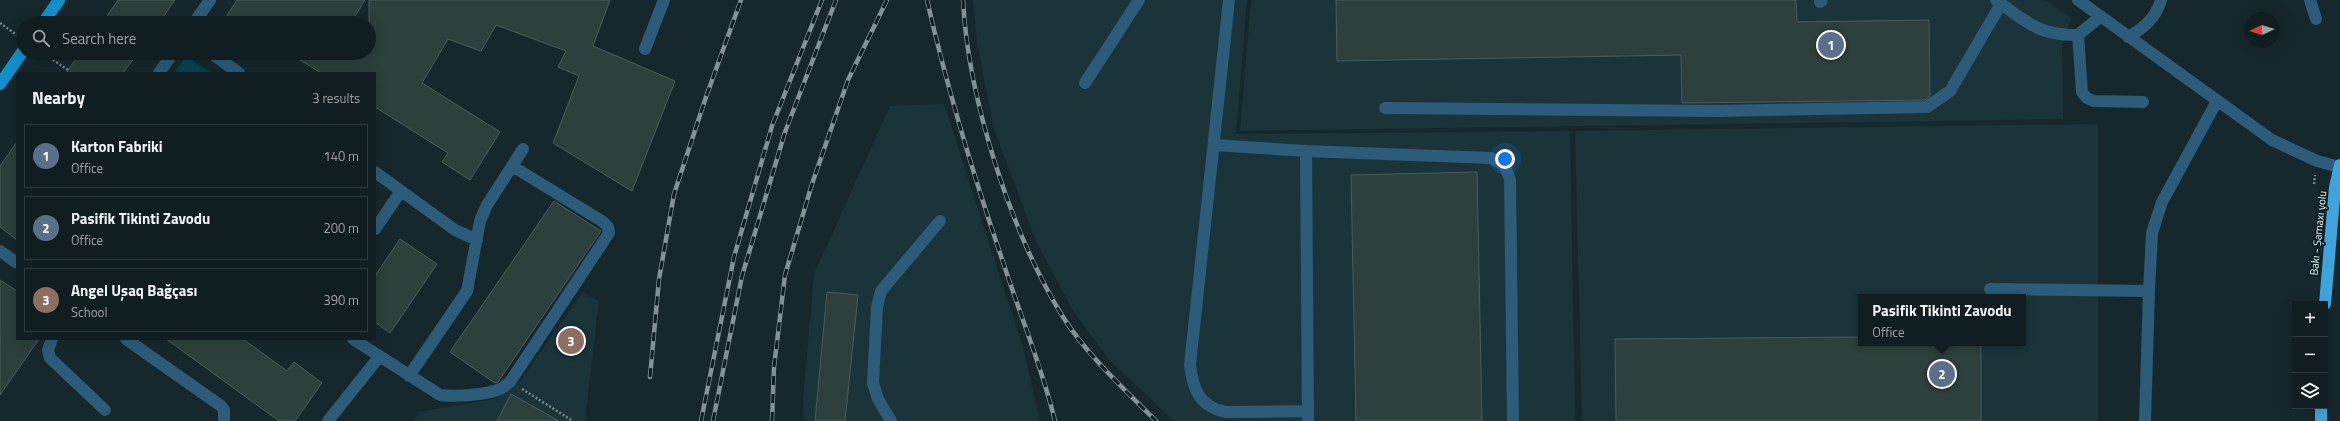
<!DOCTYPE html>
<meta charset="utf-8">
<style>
body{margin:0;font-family:"Titillium Web",sans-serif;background:#1e2b2e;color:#f1f3f6}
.controls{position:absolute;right:12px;bottom:12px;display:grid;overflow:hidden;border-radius:0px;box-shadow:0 4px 16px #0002}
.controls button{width:36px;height:36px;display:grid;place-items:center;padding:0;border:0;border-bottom:1px solid #303c3f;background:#111e21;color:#f1f3f6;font:20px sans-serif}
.compass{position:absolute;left:2244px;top:12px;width:36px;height:36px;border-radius:50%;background:#111e21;box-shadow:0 4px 16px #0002;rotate:266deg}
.you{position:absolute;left:1505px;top:159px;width:14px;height:14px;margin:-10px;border:3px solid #fff;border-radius:50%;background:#1a73e8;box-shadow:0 0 0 6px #1a73e833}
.badge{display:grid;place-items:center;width:26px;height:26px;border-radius:50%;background:#d2b735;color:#fff;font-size:13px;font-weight:700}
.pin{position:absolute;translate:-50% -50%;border:2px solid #fff;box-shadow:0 1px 4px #0006}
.popup{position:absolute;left:1858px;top:294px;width:168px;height:52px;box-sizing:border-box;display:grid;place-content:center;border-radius:0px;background:#111e21;filter:drop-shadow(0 1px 3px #0005);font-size:13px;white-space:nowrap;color:#9ca2a5}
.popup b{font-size:15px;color:#f1f3f6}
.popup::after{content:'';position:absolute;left:50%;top:100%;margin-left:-8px;border:8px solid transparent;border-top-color:#111e21}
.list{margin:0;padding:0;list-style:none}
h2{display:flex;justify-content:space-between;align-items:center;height:52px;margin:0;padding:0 16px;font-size:17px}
h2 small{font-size:13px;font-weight:400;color:#9ca2a5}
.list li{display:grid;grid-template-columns:26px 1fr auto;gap:12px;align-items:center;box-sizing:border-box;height:64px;margin:0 8px 8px;padding:0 8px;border:1px solid #303c3f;border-radius:0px}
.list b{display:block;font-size:15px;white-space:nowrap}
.list p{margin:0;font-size:13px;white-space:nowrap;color:#9ca2a5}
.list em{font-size:13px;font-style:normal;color:#9ca2a5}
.icon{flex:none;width:22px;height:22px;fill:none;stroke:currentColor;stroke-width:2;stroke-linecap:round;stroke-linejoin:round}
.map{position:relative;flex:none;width:2340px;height:421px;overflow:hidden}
.search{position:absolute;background:#111e21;box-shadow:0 4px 16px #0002;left:16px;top:16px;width:360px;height:44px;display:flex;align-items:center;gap:10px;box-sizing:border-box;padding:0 14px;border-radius:22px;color:#9ca2a5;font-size:15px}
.panel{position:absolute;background:#111e21;box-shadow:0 4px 16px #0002;left:16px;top:72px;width:360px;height:268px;border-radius:0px}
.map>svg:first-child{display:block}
.built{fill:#1a343a;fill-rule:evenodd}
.green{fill:#054550}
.building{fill:#2d403e;stroke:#4b5e5d}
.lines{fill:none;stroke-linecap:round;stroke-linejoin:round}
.path{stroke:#7b898c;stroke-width:2.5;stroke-dasharray:2 2;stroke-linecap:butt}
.minor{stroke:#2c5c79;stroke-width:12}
.major{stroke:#1190cc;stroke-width:12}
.highway{stroke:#3ea4dd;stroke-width:12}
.rail-casing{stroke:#849295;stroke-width:4.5}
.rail{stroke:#0d1f23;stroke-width:3;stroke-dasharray:9;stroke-linecap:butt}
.labels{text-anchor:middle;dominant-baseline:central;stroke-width:3.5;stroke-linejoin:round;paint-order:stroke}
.street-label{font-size:11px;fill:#e7f2f5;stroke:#0d1f23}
</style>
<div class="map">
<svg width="2340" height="421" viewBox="0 0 2340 421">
<rect width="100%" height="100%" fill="#17282c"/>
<path class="built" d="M973,0H1247L1236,134L1570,131L1575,421H1174L1110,361L1073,311L1036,241L994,129L977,43Z
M1251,0H2046L2071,18L2062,45L2063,119L1240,131Z
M944,104L1023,348L1040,421H804L803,399L814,274L890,106Z
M2098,124V421H1582L1575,131ZM1861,297H2023V343H1861Z
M583,292L599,301L586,412L587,421H414L419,412L494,399L510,390L519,382Z"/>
<path class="green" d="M186,56L211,73H179L176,71Z"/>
<path class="building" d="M118,0H175L159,23H102Z
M237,0H365L351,23H222Z
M369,0H610L593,46L675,81L632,191L553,143L579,76L558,67L566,51L496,25L481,51L448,39L422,83L500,132L470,180L442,162L448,153L375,107V73H321L289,53H369Z
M1336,0H1796L1797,22L1929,20L1930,96L1925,100L1682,103L1681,55L1337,61Z
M80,53H138L123,73H66Z
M17,142V240L0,227V166Z
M1477,172L1482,421H1356L1351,175Z
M554,201L601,231L498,382L495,383L450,352Z
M400,239L437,264L390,333L375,322V276Z
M0,280L17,291V339H39L0,395Z
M827,292L858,295L845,421H815Z
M1861,337V343H1981V421H1616L1615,339Z
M166,339H243L287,371L294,362L322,383L295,421H279Z
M511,394L559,421H497Z"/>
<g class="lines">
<path class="path" d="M0,23L21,38
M43,53L68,70
M2314,184L2315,175
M522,389L573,421"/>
<path class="minor" d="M1229,0L1190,365C1193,390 1200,407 1226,412L1308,411
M1996,0C2026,22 2040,36 2078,35L2100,17
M2078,0L2272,140L2317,161L2339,167
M2310,0L2316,19
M1820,2L1822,0
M194,23L210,0
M2078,35L2082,92L2087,98L2094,101L2143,102
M2128,37C2144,28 2156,18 2161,0
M645,49L664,0
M211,53L239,73
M159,73L173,53
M1085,83L1139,0
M1385,108L1717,111L1927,107L1950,91L2001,4
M1214,145L1306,151
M375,172L455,230L477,240
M375,229L401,191
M0,251L17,263
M1990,289L2149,291
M52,339L48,350L50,358L105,410
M126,339L221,406L224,410V421
M353,339L440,395C454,397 486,395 500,389C503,388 507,384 510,382L609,233L608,227L602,221L512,166
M409,376L467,291L480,221L487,205L523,149
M328,421L379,357
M891,421L878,399L873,383L877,307L881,291L940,221
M1308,421L1306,151L1491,158L1504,165L1510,179L1513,421
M2145,421L2149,291L2152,233L2162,202L2217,101"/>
<path class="major" d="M43,23L59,0
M0,84L23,51"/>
<path class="highway" d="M2325,304L2335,187L2340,165
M2321,421V406"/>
<defs>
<path id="rail" d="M927,0C947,88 974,177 1003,262C1020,315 1042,367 1055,421
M963,0C968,99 1011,233 1063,317C1087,355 1124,389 1156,421
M650,377L659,279L674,194L706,97L741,0
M701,421L734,257L772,126L822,0
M713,421L742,276L785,132L836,0
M772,421L774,367L785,275L812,184L848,80L887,0"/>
</defs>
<use href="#rail" class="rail-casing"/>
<use href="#rail" class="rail"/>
</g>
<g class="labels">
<g class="street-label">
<text transform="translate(2318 233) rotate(-84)">Bakı - Şamaxı yolu</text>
</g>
</g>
</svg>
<div class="controls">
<button>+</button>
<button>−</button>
<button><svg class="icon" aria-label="layers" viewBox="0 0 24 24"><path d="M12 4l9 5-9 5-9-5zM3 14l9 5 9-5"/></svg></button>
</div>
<svg class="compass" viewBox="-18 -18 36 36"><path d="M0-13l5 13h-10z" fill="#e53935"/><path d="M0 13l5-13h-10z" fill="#9ca2a5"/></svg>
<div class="you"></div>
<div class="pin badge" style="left:1831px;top:45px;background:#5c6f8a">1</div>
<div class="pin badge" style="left:1942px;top:374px;background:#5c6f8a">2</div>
<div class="popup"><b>Pasifik Tikinti Zavodu</b>Office</div>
<div class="pin badge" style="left:571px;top:341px;background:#8d6e63">3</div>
<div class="search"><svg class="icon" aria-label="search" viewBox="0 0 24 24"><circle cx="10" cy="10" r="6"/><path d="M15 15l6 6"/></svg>Search here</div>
<section class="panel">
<h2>Nearby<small>3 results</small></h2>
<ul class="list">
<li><span class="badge" style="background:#5c6f8a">1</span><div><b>Karton Fabriki</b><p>Office</p></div><em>140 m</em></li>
<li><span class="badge" style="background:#5c6f8a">2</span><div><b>Pasifik Tikinti Zavodu</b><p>Office</p></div><em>200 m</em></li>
<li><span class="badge" style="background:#8d6e63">3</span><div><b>Angel Uşaq Bağçası</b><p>School</p></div><em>390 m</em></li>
</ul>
</section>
</div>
